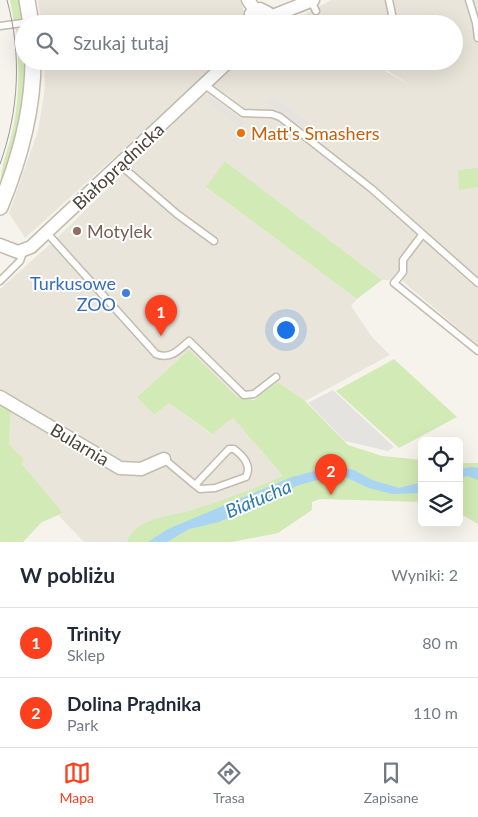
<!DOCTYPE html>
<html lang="pl">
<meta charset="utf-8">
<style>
body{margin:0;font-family:Lato,sans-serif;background:#f6f6f7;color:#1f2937}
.controls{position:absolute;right:15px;bottom:15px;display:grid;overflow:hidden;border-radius:8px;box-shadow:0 5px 20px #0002}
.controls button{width:45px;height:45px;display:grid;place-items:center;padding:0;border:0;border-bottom:1px solid #e0e1e3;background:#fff;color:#1f2937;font:25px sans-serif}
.you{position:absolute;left:285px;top:329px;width:18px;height:18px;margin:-12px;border:4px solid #fff;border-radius:50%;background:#1a73e8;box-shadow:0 0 0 8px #1a73e833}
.badge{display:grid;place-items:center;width:32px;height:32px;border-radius:50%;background:#fc3f1d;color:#fff;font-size:16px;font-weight:700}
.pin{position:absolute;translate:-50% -41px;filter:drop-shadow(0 1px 2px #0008)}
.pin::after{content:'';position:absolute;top:26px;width:18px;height:15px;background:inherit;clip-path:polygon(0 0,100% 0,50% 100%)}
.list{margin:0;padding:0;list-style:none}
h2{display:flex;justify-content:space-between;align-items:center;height:65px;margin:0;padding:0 20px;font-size:21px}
h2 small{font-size:16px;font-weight:400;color:#747a83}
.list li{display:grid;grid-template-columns:32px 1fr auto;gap:15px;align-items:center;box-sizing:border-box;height:70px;padding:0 20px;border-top:1px solid #e0e1e3}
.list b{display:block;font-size:19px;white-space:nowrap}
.list p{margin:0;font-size:16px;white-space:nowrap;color:#747a83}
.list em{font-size:16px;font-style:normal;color:#747a83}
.icon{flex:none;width:28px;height:28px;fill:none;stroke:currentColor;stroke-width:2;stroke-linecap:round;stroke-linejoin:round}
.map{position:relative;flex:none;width:478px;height:542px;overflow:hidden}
.search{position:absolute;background:#fff;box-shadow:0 5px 20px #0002;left:15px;right:15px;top:15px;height:55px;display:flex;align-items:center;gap:12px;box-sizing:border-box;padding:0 18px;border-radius:28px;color:#747a83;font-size:19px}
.sheet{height:205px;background:#fff}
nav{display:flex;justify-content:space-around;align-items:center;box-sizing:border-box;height:70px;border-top:1px solid #e0e1e3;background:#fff;font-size:14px;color:#747a83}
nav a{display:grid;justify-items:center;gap:2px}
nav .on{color:#fc3f1d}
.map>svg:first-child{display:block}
.residential{fill:#eae5da}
.green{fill:#d2eab5}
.parking{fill:#e5e3e0}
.water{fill:#a9d4f2}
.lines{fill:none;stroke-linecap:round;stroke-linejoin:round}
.service-casing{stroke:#c2bbae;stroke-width:9}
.minor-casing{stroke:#c2bbae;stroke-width:15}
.tertiary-casing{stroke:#c2bbae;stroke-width:18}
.service{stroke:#fff;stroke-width:6}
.minor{stroke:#fff;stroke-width:12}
.tertiary{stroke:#fff;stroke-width:15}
.tram{stroke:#9a9a9a;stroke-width:1}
.food-dot{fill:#e8710a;stroke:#fff;stroke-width:2}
.education-dot{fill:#8d6e63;stroke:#fff;stroke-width:2}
.shop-dot{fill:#3f7fe0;stroke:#fff;stroke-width:2}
.labels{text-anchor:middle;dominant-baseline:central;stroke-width:4;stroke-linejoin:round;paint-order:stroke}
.food-label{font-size:18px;fill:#c56008;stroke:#fff;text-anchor:start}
.street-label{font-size:18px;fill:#4b4439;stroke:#fff}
.education-label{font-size:18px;fill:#785e54;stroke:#fff;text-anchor:start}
.shop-label{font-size:18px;fill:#366cbe;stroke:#fff;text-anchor:end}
.water-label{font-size:19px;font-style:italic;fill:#2e7ab2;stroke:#fff}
</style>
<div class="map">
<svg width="478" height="542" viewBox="0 0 478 542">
<rect width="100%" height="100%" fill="#f6f3ec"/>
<path class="residential" d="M38,0H240L245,14L246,24H41Z
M331,0H478V345L401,280H382L225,161L207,188L357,299L351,306L372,337L390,355L305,401L278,382L261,396L247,401L237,397L227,388L189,350L137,397L154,415L169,403L211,434L233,418L283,476L138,542H84L59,516L63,513L22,464L24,459L9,444L12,400L0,392V289L57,238L238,61H368L409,85L374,61H454V24H316L304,15Z
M44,61H221L25,238L9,213L38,131L45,87Z"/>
<path class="green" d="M10,0H21L23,14L20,20L14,21Z
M20,28L24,30V61H28L19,136L0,188C0,165 10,146 14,124C20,92 19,61 16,29Z
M225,161L382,280L357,299L206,187Z
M478,168V187L459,190L458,170Z
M189,350L237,397L254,400L278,382L305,401L348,445L382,456L422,460V502L320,499L312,502V510L278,533L232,542H127C130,533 137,527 145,523C159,516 174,515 189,511C222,501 252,490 283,476L233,418L212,434L169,403L154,415L137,397Z
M394,359L457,417L399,448L336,391Z
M0,405L11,410L9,444L24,459L22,464L63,513L42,522L23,542H0Z
M459,463H478V524L459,513Z"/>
<path class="parking" d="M210,96L245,123L240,128L205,100Z
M272,96L320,131L317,137L267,103Z
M333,390L394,447L388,451L345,441L308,403Z"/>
<path class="water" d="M333,466L354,470L372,480L399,488L422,482V493L392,494L369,488L343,476H332L299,485L219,522L189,529L167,542H148L168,529L292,477Z
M471,467L478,468V480L468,476L459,478V469Z"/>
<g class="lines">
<defs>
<path id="service" d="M389,0L394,24
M469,0L476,23L478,38
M311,1L316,11
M0,26L30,22
M403,61L404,64L417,61
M205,85L243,113L272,114L280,117L372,189L478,283
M119,164L177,214L214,241
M47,233L156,354C170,360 179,350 189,341L244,395L254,394L276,377
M422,235L403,260V272L394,283L478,351
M0,281L20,261L23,252
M229,449H234C243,456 252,465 246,477L215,488L200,489L195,485Z
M164,459L195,485"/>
<path id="minor" d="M248,0L255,10
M270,17L313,0
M251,24V14L260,9L268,13L269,24
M0,245L18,252L31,247L229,61
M0,397L120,468L141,469L164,459"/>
<path id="tertiary" d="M27,0L31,24
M0,207C19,161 33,111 33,61"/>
</defs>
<use href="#service" class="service-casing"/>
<use href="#minor" class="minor-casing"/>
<use href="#tertiary" class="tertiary-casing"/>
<use href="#service" class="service"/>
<use href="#minor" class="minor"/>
<use href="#tertiary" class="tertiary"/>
<path class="tram" d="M0,164C19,111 22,54 7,0"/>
</g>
<circle class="food-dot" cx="241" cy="133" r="5"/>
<circle class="education-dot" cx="77" cy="231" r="5"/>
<circle class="shop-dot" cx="126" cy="293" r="5"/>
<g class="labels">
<g class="food-label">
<text x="251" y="133">Matt's Smashers</text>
</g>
<g class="street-label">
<text transform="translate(118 166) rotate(-43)">Białoprądnicka</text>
<text transform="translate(80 444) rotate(31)">Bularnia</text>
</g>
<g class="education-label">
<text x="87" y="231">Motylek</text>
</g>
<g class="shop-label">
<text x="116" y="283">Turkusowe<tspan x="116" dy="21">ZOO</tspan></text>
</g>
<g class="water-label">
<text transform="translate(258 498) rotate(-23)">Białucha</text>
</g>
</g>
</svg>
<div class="controls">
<button><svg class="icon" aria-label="locate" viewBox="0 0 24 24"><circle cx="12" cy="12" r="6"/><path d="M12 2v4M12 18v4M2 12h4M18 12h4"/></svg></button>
<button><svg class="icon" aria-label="layers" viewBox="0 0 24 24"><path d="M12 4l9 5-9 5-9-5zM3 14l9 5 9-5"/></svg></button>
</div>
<div class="you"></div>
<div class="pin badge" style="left:161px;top:336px">1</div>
<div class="pin badge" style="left:331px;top:495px">2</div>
<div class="search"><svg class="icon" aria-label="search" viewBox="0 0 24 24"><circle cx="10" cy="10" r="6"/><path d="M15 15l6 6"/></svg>Szukaj tutaj</div>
</div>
<section class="sheet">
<h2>W pobliżu<small>Wyniki: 2</small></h2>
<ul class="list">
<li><span class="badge">1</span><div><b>Trinity</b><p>Sklep</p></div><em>80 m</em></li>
<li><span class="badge">2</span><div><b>Dolina Prądnika</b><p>Park</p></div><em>110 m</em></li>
</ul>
</section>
<nav>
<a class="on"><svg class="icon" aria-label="map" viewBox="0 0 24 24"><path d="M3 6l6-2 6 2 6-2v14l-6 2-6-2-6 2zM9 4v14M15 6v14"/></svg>Mapa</a>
<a><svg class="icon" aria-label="directions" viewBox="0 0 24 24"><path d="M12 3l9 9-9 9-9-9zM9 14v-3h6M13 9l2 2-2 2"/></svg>Trasa</a>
<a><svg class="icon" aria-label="saved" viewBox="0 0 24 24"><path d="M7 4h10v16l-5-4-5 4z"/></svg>Zapisane</a>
</nav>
